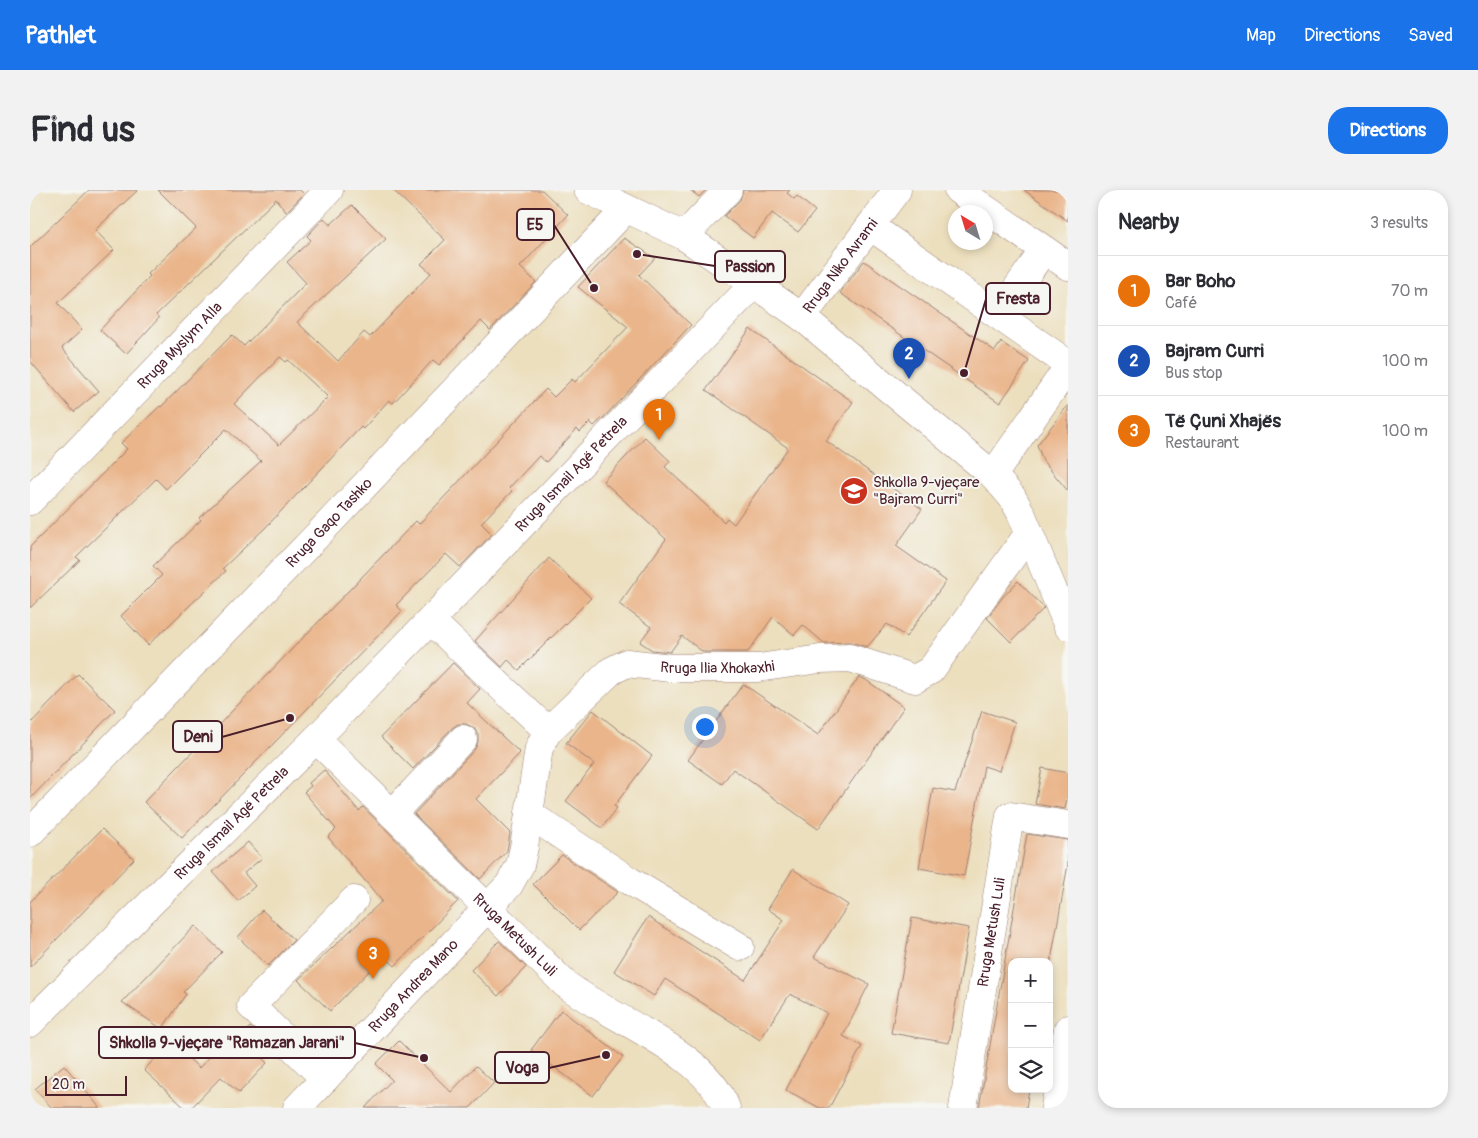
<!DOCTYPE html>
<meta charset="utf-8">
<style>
body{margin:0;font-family:Pangolin,sans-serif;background:#f2f2f3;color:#2b2b33}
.controls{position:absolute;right:15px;bottom:15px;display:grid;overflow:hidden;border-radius:10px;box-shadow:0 2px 8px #0003}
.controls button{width:45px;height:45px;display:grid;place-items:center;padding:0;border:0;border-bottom:1px solid #e1e1e2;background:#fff;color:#2b2b33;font:25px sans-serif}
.compass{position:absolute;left:918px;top:15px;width:45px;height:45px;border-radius:50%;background:#fff;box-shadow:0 2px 8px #0003;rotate:322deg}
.scale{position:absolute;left:15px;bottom:12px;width:82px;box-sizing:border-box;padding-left:5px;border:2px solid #4a1f2b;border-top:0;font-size:14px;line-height:18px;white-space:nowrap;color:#4a1f2b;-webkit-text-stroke:4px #f6f6f2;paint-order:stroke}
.you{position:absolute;left:674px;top:536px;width:18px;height:18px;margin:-12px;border:4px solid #fff;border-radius:50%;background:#1a73e8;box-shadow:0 0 0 8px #1a73e833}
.badge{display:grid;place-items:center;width:32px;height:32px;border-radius:50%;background:#1a73e8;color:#fff;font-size:16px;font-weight:700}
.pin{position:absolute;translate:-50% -41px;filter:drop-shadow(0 1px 2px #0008)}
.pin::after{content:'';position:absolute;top:26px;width:18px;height:15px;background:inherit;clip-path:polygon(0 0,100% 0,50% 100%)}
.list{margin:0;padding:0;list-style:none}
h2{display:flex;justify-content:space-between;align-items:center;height:65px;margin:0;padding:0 20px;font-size:21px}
h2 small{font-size:16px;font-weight:400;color:#7c7c81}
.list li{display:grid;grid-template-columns:32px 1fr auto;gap:15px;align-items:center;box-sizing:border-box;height:70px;padding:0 20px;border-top:1px solid #e1e1e2}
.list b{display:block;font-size:19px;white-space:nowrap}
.list p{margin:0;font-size:16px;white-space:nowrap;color:#7c7c81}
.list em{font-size:16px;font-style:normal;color:#7c7c81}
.icon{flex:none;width:28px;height:28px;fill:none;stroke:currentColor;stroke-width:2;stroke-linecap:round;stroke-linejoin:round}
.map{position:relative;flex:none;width:1038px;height:918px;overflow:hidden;border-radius:20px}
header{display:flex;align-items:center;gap:30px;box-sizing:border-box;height:70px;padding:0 25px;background:#1a73e8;color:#fff}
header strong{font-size:24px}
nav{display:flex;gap:28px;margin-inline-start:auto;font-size:18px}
.intro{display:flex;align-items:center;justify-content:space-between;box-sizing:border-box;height:120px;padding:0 30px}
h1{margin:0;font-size:35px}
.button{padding:12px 22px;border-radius:20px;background:#1a73e8;color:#fff;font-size:18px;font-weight:700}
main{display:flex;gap:30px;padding:0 30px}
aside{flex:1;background:#fff;border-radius:20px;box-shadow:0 2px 8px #0003}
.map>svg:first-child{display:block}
.building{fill:#eab58b;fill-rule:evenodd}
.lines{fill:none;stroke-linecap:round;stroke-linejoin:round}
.minor-casing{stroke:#9b7f74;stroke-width:29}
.major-casing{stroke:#9b7f74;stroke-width:29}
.minor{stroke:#fff;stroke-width:28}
.major{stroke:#fff;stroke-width:28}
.labels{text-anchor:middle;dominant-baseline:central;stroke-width:4;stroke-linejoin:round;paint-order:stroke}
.street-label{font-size:15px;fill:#4a1f2b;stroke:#f6f6f2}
.poi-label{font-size:15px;fill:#4a1f2b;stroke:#f6f6f2;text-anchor:start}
.leader{fill:none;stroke:#4a1f2b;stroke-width:2}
.callout-dot{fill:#4a1f2b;stroke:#f6f6f2;stroke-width:2}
.callout{fill:#f6f6f2;stroke:#4a1f2b;stroke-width:2}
.callout-label{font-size:16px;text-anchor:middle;font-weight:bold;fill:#4a1f2b}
</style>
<header>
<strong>Pathlet</strong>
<nav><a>Map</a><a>Directions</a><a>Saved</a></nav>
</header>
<div class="intro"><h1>Find us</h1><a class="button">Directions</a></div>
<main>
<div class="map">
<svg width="1038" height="918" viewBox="0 0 1038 918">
<rect width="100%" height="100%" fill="#f6f6f2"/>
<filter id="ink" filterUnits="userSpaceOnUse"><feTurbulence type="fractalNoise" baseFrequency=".02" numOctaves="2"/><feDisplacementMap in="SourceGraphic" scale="10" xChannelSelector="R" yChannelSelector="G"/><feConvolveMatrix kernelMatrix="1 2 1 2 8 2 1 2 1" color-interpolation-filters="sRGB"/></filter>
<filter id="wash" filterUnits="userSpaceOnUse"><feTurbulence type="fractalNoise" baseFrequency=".0096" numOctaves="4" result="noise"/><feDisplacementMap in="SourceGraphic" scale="20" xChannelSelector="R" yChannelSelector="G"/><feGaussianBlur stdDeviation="1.12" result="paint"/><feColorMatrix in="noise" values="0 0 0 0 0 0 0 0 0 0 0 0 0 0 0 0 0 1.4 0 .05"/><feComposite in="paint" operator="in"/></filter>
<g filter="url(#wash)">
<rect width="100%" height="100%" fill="#ecdfbe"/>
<g id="blocks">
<path class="building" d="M59,0H108L65,40L84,60L28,113L52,140L32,158L69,201L44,222L0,171V57Z
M128,0H270L274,4L256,22L246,9L126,125L129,128L96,164L70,140L120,86L118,84L166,38Z
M363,0H512L538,25L490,77L506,92L460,140L451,131L409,175L403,170L363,213L359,210L333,239L331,237L236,337L193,378L196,381L118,455L91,426L132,385L123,376L171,330L169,328L231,271L196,239L136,299L126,289L46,367L50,370L0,418V357L97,259L91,253L130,216L131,217L202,145L214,156L276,93L257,72L281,50L277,46L294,28L300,35L322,15L356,49L267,132L308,171L334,142L340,147L401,83L391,74L415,50ZM250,167L256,172L258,170L298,207L249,255L204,214Z
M660,0H676L669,7Z
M713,0H760L757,3L764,9L767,6L785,21L768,42L742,23L723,48L694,26L710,10Z
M994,0H1038V31Z
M594,48L625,68L609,85L661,135L575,226L564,236L560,232L550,242L547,239L516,272L509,266L479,298L482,301L451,333L462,344L430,377L416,364L366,415L372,421L152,648L114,612L386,331L389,334L516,199L524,207L542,189L545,192L598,137L548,97Z
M834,71L965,161L971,152L999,171L970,213L810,103Z
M720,139L823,212L796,251L892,319L866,356L916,391L876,447L857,434L837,457L820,452L794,453L773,435L764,445L743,427L718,462H673L652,446L640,462L622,460L610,452L621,437L589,414L636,349L573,291L615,247L640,271L635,277L694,332L697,328L704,334L758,258L676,200Z
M1038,215V301L1013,271L1007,255Z
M519,368L561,408L489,480L478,470L472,477L445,451Z
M988,391L1014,418L981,452L957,428L972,408Z
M423,473L450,499L437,513L490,563L446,609L480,643L477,661L450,689L384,624L445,559L448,552V544L444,538L436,534H428L422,538L383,579L351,547Z
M48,484L85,520L0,609V534Z
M829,487L836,490L874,517L788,639L703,579L692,594L658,570L713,494L788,545Z
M563,520L622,566L584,616L587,618L572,638L536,611L564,574L536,553Z
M952,521L985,532L969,581L954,576L934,686L889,678L903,598L925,602Z
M1012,578L1038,583V603L1035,619L1005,614Z
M294,580L329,621L333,617L428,711L365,776L354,766L300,821L268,790L352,711L298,647L306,639L274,602L281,596L279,593Z
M72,639L104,669L0,777V712Z
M997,644L1038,650V674L1019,782V772H982V899H999L996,918H949Z
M218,652L232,668L214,683L225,696L208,711L183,682Z
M532,665L588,702L549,740L503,694Z
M763,679L818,715L784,767L839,794L813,846L832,856L799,918H790L756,900L797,823L760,804L730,850L635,789L624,806L584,781L618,727L715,790L754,730L738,719Z
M232,720L264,750L238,776L208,747Z
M882,728L939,738L919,853L861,843Z
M165,736L192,762L153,802L156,804L132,839L92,812Z
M469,751L496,777L468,806L441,780Z
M531,820L593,867L563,906L501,860Z
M220,837L242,858L232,868L237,873L209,903L191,887L161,918H155L114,880L141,852L169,878L189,857L195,863Z
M369,851L421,902L446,876L464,893L440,918H335L362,890L346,874Z
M34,875L70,918H22L5,899Z"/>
</g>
</g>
<g filter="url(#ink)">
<use href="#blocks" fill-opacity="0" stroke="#9b7f74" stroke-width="1"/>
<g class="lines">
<defs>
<g id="minor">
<path d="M558,0L654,46L772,127L963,285L982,307L991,323L1038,436"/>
<path d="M928,0L1038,76"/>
<path d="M840,36L1038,174"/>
<path d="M654,46L698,0"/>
<path d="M968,125L1014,60"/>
<path id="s1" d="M772,127L867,0"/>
<path d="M963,285L1038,177"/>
<path id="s2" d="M0,311L299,0"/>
<path d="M401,431L518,541"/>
<path id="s3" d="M286,549L534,793C582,831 674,860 696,918"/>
<path d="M362,624L433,549"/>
<path d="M499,624L600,691L710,757"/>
<path id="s4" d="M0,643L300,332L596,19"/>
<path id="s5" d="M0,833L286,549L724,94"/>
<path d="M295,889L221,816L324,710"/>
<path id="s6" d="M267,918L479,695L490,675L494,657L509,558L518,541L581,481L597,473L641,478H728L790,469L820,468L885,489L901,480L999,343"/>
<path id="s7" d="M933,918L980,626L1038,635"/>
</g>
<path id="major" d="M1025,918L1038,839"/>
</defs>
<use href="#minor" class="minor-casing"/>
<use href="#major" class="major-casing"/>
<use href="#minor" class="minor"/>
<use href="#major" class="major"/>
</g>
</g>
<defs>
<symbol id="school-disc" viewBox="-11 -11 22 22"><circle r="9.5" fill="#c8321e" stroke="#f6f6f2"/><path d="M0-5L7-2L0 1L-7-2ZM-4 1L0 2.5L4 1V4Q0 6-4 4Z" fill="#fff"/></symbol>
</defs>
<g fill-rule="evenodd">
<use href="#school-disc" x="808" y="285" width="32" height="32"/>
</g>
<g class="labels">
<g class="street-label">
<text stroke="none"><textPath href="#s1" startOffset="64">Rruga Niko Avrami</textPath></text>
<text stroke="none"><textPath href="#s2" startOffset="216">Rruga Myslym Alla</textPath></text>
<text stroke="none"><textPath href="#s5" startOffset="771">Rruga Ismail Agë Petrela</textPath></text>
<text stroke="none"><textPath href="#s4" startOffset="431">Rruga Gaqo Tashko</textPath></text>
<text stroke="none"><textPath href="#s6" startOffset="664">Rruga Ilia Xhokaxhi</textPath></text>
<text stroke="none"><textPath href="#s5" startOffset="284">Rruga Ismail Agë Petrela</textPath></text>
<text stroke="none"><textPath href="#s7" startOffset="178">Rruga Metush Luli</textPath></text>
<text stroke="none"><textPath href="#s3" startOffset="279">Rruga Metush Luli</textPath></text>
<text stroke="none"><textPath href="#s6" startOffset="169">Rruga Andrea Mano</textPath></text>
</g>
<g class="poi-label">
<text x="843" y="292">Shkolla 9-vjeçare<tspan x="843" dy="17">"Bajram Curri"</tspan></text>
</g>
</g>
<path class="leader" d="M564 98L524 35M607 64L685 76M934 183L956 109M260 528L192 547M394 868L325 853M576 865L519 878"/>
<g class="callout-dot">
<circle cx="564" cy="98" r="5"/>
<circle cx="607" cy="64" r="5"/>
<circle cx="934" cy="183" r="5"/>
<circle cx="260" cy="528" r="5"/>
<circle cx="394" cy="868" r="5"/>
<circle cx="576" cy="865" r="5"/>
</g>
<g class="callout">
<rect x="487" y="19" width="37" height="31" rx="5"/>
<rect x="685" y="61" width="70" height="31" rx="5"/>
<rect x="956" y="93" width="64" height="31" rx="5"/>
<rect x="143" y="531" width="49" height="31" rx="5"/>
<rect x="69" y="837" width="256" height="31" rx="5"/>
<rect x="465" y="862" width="54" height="31" rx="5"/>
</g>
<g class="callout-label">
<text x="505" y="40">E5</text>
<text x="720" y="82">Passion</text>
<text x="988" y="114">Fresta</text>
<text x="168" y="552">Deni</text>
<text x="197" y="858">Shkolla 9-vjeçare "Ramazan Jarani"</text>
<text x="492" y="883">Voga</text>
</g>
</svg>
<div class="controls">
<button>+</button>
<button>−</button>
<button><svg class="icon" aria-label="layers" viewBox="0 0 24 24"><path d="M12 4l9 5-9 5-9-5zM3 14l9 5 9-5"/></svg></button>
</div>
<svg class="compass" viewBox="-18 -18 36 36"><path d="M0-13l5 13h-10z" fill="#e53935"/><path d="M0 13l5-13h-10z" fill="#7c7c81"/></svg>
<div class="scale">20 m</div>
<div class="you"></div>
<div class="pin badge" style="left:629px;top:250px;background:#e8710a">1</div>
<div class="pin badge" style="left:879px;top:189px;background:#1a4fb4">2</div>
<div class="pin badge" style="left:343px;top:789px;background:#e8710a">3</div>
</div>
<aside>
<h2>Nearby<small>3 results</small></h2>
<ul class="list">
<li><span class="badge" style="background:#e8710a">1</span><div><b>Bar Boho</b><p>Café</p></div><em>70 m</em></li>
<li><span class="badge" style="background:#1a4fb4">2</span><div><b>Bajram Curri</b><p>Bus stop</p></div><em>100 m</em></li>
<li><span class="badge" style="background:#e8710a">3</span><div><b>Të Çuni Xhajës</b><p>Restaurant</p></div><em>100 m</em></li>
</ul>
</aside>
</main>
